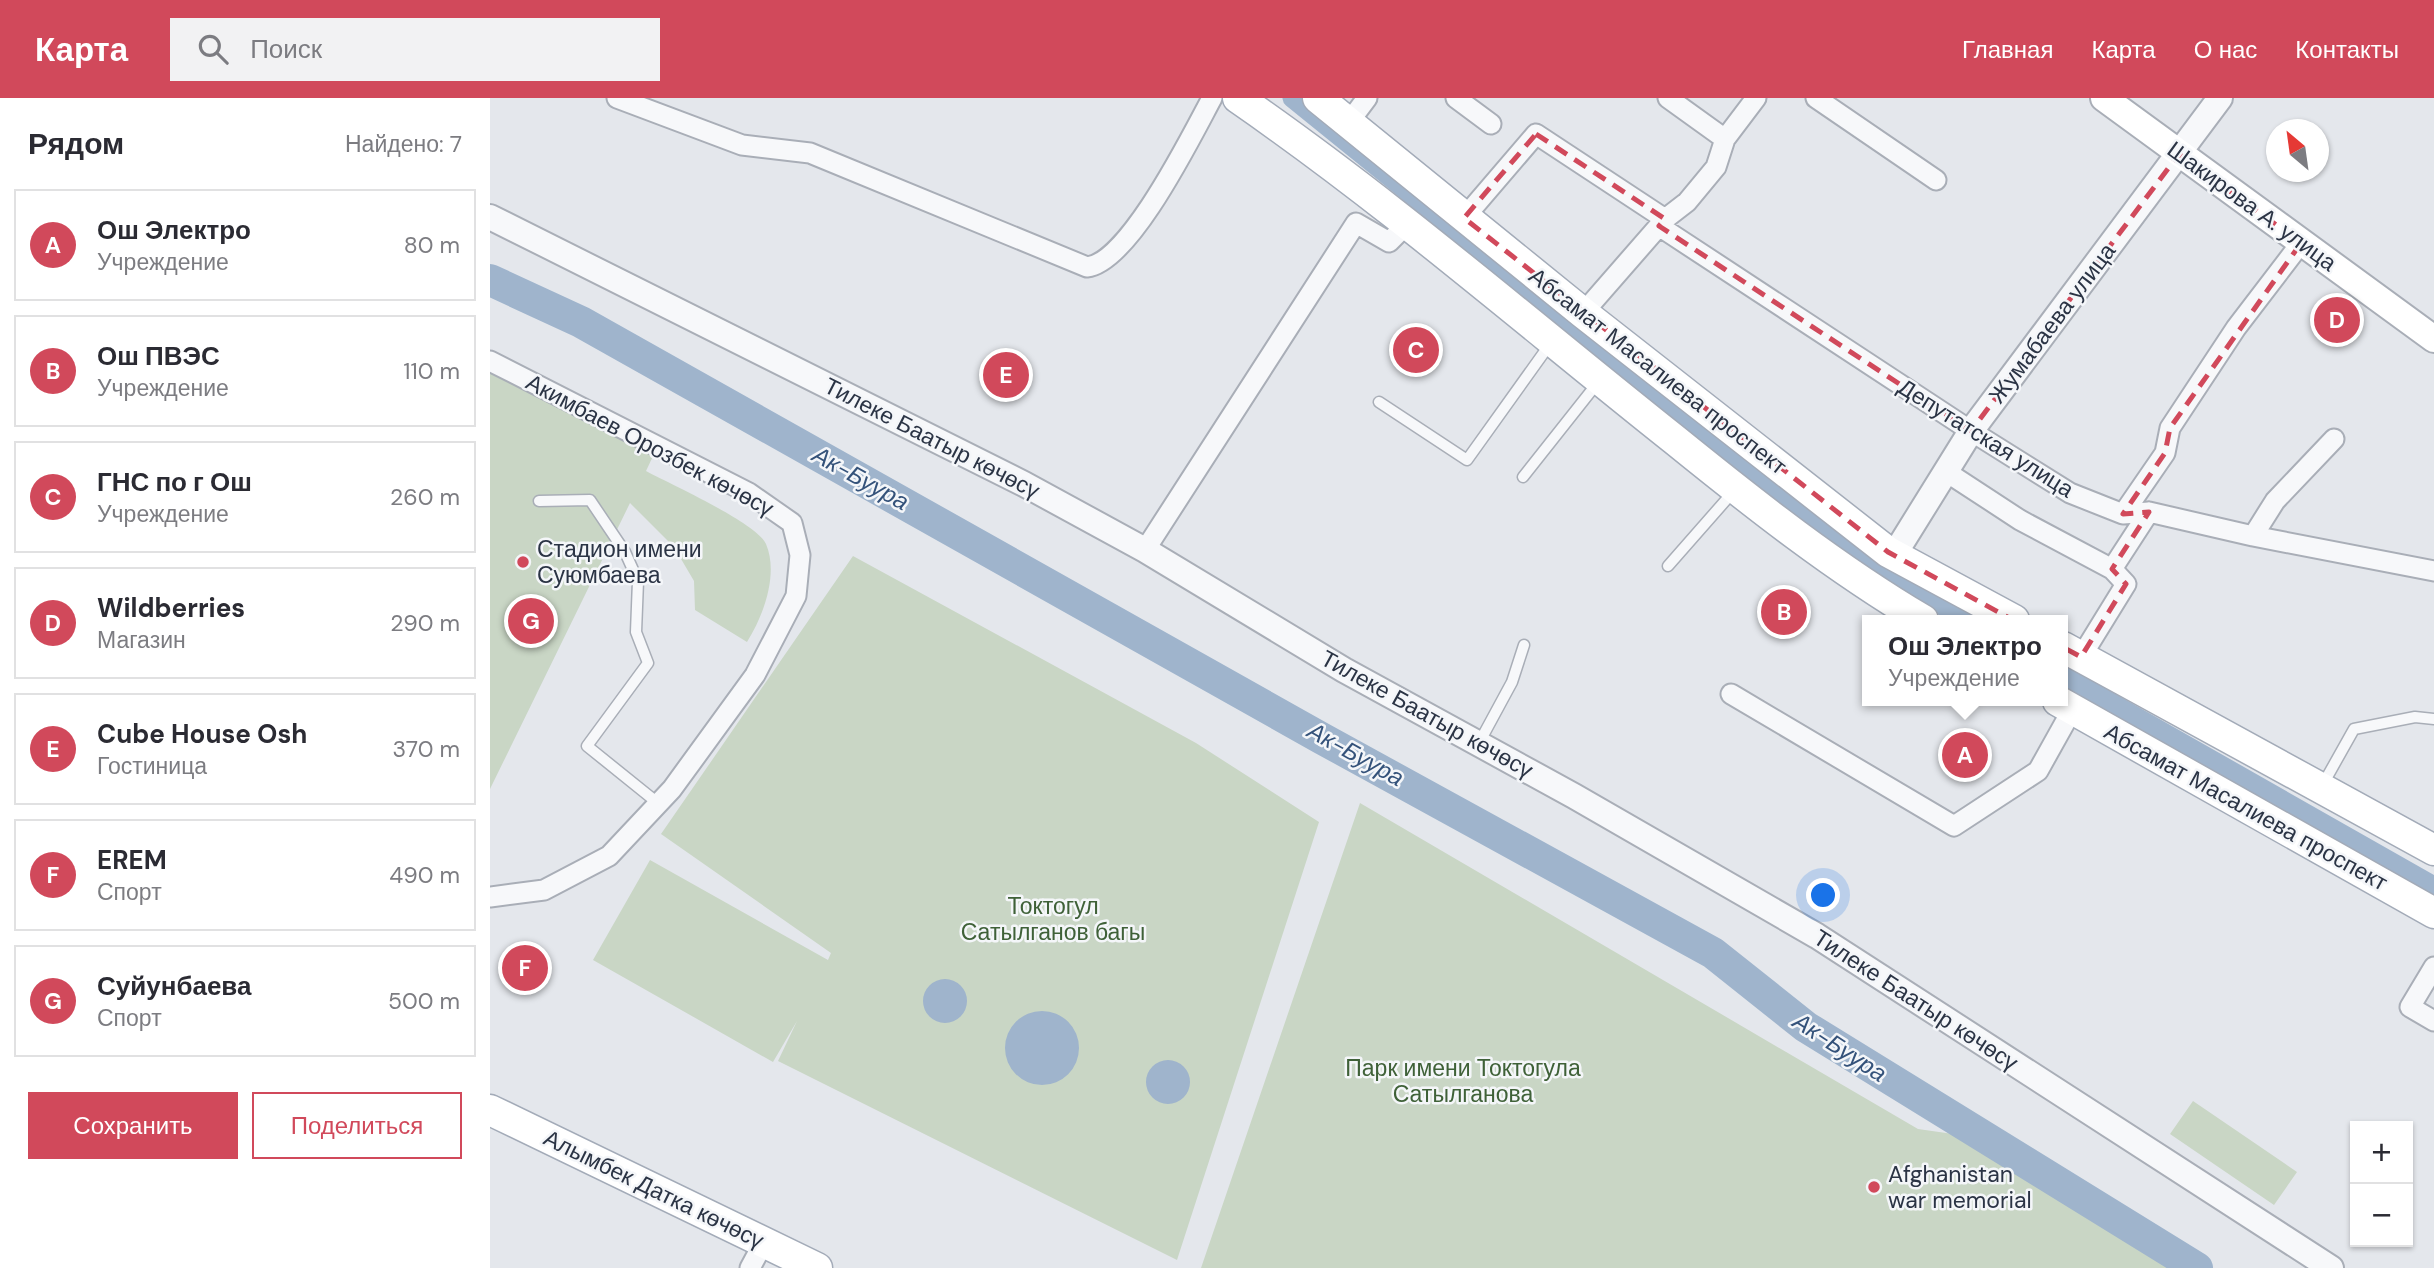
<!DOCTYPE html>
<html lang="ru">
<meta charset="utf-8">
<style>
body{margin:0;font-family:"DM Sans",sans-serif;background:#f2f2f3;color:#2b2b33}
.controls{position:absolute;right:21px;bottom:21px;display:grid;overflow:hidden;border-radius:0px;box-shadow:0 2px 5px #0004}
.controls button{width:63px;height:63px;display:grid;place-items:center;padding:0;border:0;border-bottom:2px solid #e1e1e2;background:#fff;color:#2b2b33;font:35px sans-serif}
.compass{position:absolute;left:1776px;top:21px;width:63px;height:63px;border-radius:50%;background:#fff;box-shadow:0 2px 5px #0004;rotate:331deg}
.you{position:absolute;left:1334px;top:798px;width:24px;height:24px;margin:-18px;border:5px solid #fff;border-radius:50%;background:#1a73e8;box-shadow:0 0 0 10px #1a73e833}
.badge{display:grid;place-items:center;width:46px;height:46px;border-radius:50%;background:#d1495b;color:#fff;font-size:23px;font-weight:700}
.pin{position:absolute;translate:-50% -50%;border:4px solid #fff;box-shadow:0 2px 7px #0006}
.popup{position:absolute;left:1372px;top:517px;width:206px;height:91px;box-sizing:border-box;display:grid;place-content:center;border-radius:0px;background:#fff;filter:drop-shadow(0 2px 5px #0005);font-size:23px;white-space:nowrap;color:#7c7c81}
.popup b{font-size:26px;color:#2b2b33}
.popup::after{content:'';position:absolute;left:50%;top:100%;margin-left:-14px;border:14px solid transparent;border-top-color:#fff}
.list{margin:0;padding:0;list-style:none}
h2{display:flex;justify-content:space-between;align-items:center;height:91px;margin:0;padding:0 28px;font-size:30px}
h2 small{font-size:23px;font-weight:400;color:#7c7c81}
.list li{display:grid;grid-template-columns:46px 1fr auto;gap:21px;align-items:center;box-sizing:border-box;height:112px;margin:0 14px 14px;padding:0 14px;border:2px solid #e1e1e2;border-radius:0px}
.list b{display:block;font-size:26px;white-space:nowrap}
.list p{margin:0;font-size:23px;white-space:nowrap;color:#7c7c81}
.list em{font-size:23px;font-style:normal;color:#7c7c81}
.actions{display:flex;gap:14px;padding:21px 28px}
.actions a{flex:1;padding:16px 0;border:2px solid #d1495b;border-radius:0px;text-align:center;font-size:24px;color:#d1495b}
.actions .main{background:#d1495b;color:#fff}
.icon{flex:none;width:38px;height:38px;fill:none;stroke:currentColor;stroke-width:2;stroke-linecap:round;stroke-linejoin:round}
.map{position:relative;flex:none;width:1944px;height:1170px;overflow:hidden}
header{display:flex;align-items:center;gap:42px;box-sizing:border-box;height:98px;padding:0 35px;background:#d1495b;color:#fff}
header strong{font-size:33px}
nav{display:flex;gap:38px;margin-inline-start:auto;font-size:24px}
.search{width:490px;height:63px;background:#f2f2f3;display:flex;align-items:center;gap:18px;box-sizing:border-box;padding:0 24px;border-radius:0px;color:#7c7c81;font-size:26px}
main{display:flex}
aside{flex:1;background:#fff}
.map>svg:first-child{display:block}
.green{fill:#c9d6c5}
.water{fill:#9fb4cc}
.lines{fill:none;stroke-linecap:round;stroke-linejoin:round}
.canal{stroke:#9fb4cc;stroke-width:19}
.river{stroke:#9fb4cc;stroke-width:32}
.service-casing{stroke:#a9aeb7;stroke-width:13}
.minor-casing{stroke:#a9aeb7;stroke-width:23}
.tertiary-casing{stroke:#a9aeb7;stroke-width:28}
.secondary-casing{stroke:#a9aeb7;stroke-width:30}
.primary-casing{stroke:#a3abb8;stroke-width:33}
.service{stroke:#f7f8fa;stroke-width:10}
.minor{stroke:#f7f8fa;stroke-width:19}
.tertiary{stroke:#f7f8fa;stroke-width:24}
.secondary{stroke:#fff;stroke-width:26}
.primary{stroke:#fff;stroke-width:30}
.marked{fill:none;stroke:#d1495b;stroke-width:5;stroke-dasharray:14 9;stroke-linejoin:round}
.poi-dot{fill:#d1495b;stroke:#f4f6f9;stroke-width:2.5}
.labels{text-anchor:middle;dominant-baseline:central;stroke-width:5;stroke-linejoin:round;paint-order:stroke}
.street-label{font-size:23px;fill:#2b3445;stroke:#f4f6f9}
.poi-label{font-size:23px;fill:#2b3445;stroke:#f4f6f9;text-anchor:start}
.park-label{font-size:23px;fill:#3f6138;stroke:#f4f6f9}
.water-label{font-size:24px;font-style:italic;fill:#34527a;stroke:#f4f6f9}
</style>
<header>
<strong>Карта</strong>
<div class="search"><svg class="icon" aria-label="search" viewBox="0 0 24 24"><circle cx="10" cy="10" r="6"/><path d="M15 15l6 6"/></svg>Поиск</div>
<nav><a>Главная</a><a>Карта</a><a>О нас</a><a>Контакты</a></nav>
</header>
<main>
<aside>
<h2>Рядом<small>Найдено: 7</small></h2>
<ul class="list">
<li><span class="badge">A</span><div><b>Ош Электро</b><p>Учреждение</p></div><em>80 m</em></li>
<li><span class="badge">B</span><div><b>Ош ПВЭС</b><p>Учреждение</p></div><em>110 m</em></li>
<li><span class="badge">C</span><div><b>ГНС по г Ош</b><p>Учреждение</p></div><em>260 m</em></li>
<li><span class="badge">D</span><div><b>Wildberries</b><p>Магазин</p></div><em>290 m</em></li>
<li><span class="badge">E</span><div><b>Cube House Osh</b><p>Гостиница</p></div><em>370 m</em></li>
<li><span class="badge">F</span><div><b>EREM</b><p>Спорт</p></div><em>490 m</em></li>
<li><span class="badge">G</span><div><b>Суйунбаева</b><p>Спорт</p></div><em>500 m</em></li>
</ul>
<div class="actions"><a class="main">Сохранить</a><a>Поделиться</a></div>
</aside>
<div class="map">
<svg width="1944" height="1170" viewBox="0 0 1944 1170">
<rect width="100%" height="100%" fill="#e4e7ec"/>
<path class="green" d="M0,274L164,356L156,373C180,386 267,425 276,446C289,476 273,519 257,544L205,512L204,483L184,449L140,405L0,691Z
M363,458L706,645L829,724L687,1162L288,963L307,923L283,964L103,862L160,762L338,862L341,855L171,736Z
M870,705L1428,1031L1477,1038L1690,1170H711Z
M1703,1003L1807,1074L1784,1107L1680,1036Z"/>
<path class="water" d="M433 903a22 22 0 1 1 44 0a22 22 0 1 1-44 0Z
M515 950a37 37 0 1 1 74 0a37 37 0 1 1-74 0Z
M656 984a22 22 0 1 1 44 0a22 22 0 1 1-44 0Z"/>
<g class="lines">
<path class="canal" d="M802,0L1372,462L1477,522
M1573,577L1944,788"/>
<path class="river" d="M0,182L91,224L831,640L1223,855L1316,929L1707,1170"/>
<defs>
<path id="service" d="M889,304L977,362L1060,246
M1033,379L1109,283
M49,403L100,402L135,454L148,483L146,534L158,565L97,648L169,706
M1178,468L1243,394
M989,645L1022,584L1034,547
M1832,688L1864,631L1925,619L1944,621"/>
<path id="minor" d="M127,0L252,47L320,55L597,169C639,165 702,37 722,0
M966,0L1001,26
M1178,0L1235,41
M1326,0L1446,82
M859,24L877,0
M974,120L1046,36L1175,121
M1169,128L1481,333L1580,395L1633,416L1659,414L1763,438L1944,473
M1093,215L1175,121L1197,104L1226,69L1235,41L1266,0
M0,263L259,395L302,425L310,457L306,498L265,577L182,691L119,758L54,792L0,799
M1455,373L1530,422L1622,471L1636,486L1591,559
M1633,416L1675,355L1680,330L1746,230L1811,145
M1763,438L1785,403L1844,341
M655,452L866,125L899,144L917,126
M1622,471L1659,414
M1241,596L1464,728L1548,673L1582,612
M1944,869L1920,909L1944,923
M260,1170L274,1144"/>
<path id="tertiary" d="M0,119L534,386L655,452L854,572L1084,698L1327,838L1841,1170
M1404,457L1481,333L1730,0"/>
<path id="secondary" d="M1614,0L1944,241"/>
<path id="primary" d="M748,0C900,105 1040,227 1185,342C1264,406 1345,470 1433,522
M828,0L1093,215L1398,454L1524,522
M1573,549L1944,752
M1568,603L1944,815
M0,1012L327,1170"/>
</defs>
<use href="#service" class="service-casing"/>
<use href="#minor" class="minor-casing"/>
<use href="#tertiary" class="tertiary-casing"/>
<use href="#secondary" class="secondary-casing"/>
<use href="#primary" class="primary-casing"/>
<use href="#service" class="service"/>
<use href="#minor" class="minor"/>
<use href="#tertiary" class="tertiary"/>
<use href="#secondary" class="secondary"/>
<use href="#primary" class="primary"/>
</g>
<path class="marked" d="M1046,36L1175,121L1169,128L1481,333L1689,56L1811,145L1680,330L1675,355L1633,416L1659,414L1622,471L1636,486L1591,559L1398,454L974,120Z"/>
<g class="poi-dot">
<circle cx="33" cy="464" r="7"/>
<circle cx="1384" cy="1089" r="7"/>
</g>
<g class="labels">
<g class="street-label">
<text transform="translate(1762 108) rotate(36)">Шакирова А. улица</text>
<text transform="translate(1562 225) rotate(-53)">Жумабаева улица</text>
<text transform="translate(1168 273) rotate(38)">Абсамат Масалиева проспект</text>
<text transform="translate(442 340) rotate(27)">Тилеке Баатыр көчөсү</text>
<text transform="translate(1496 340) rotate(32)">Депутатская улица</text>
<text transform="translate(160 347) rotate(28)">Акимбаев Орозбек көчөсү</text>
<text transform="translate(937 616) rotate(29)">Тилеке Баатыр көчөсү</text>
<text transform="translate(1756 709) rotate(29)">Абсамат Масалиева проспект</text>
<text transform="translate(1426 902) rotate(33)">Тилеке Баатыр көчөсү</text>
<text transform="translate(164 1091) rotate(26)">Алымбек Датка көчөсү</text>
</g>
<g class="poi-label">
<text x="47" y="451">Стадион имени<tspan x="47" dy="26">Суюмбаева</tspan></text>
<text x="1398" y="1076">Afghanistan<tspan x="1398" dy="26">war memorial</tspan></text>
</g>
<g class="park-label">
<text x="563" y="808">Токтогул<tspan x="563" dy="26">Сатылганов багы</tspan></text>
<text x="973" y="970">Парк имени Токтогула<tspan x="973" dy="26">Сатылганова</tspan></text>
</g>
<g class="water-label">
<text transform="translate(371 380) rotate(29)">Ак-Буура</text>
<text transform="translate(866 656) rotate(29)">Ак-Буура</text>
<text transform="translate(1350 949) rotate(33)">Ак-Буура</text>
</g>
</g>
</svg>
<div class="controls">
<button>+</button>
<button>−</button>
</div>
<svg class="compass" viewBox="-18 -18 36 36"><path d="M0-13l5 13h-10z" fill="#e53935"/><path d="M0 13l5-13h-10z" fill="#7c7c81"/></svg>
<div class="you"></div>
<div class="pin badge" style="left:1475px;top:657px">A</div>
<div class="popup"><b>Ош Электро</b>Учреждение</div>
<div class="pin badge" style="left:1294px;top:514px">B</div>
<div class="pin badge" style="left:926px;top:252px">C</div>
<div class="pin badge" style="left:1847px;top:222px">D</div>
<div class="pin badge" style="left:516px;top:277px">E</div>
<div class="pin badge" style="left:35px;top:870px">F</div>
<div class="pin badge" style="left:41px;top:523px">G</div>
</div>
</main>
